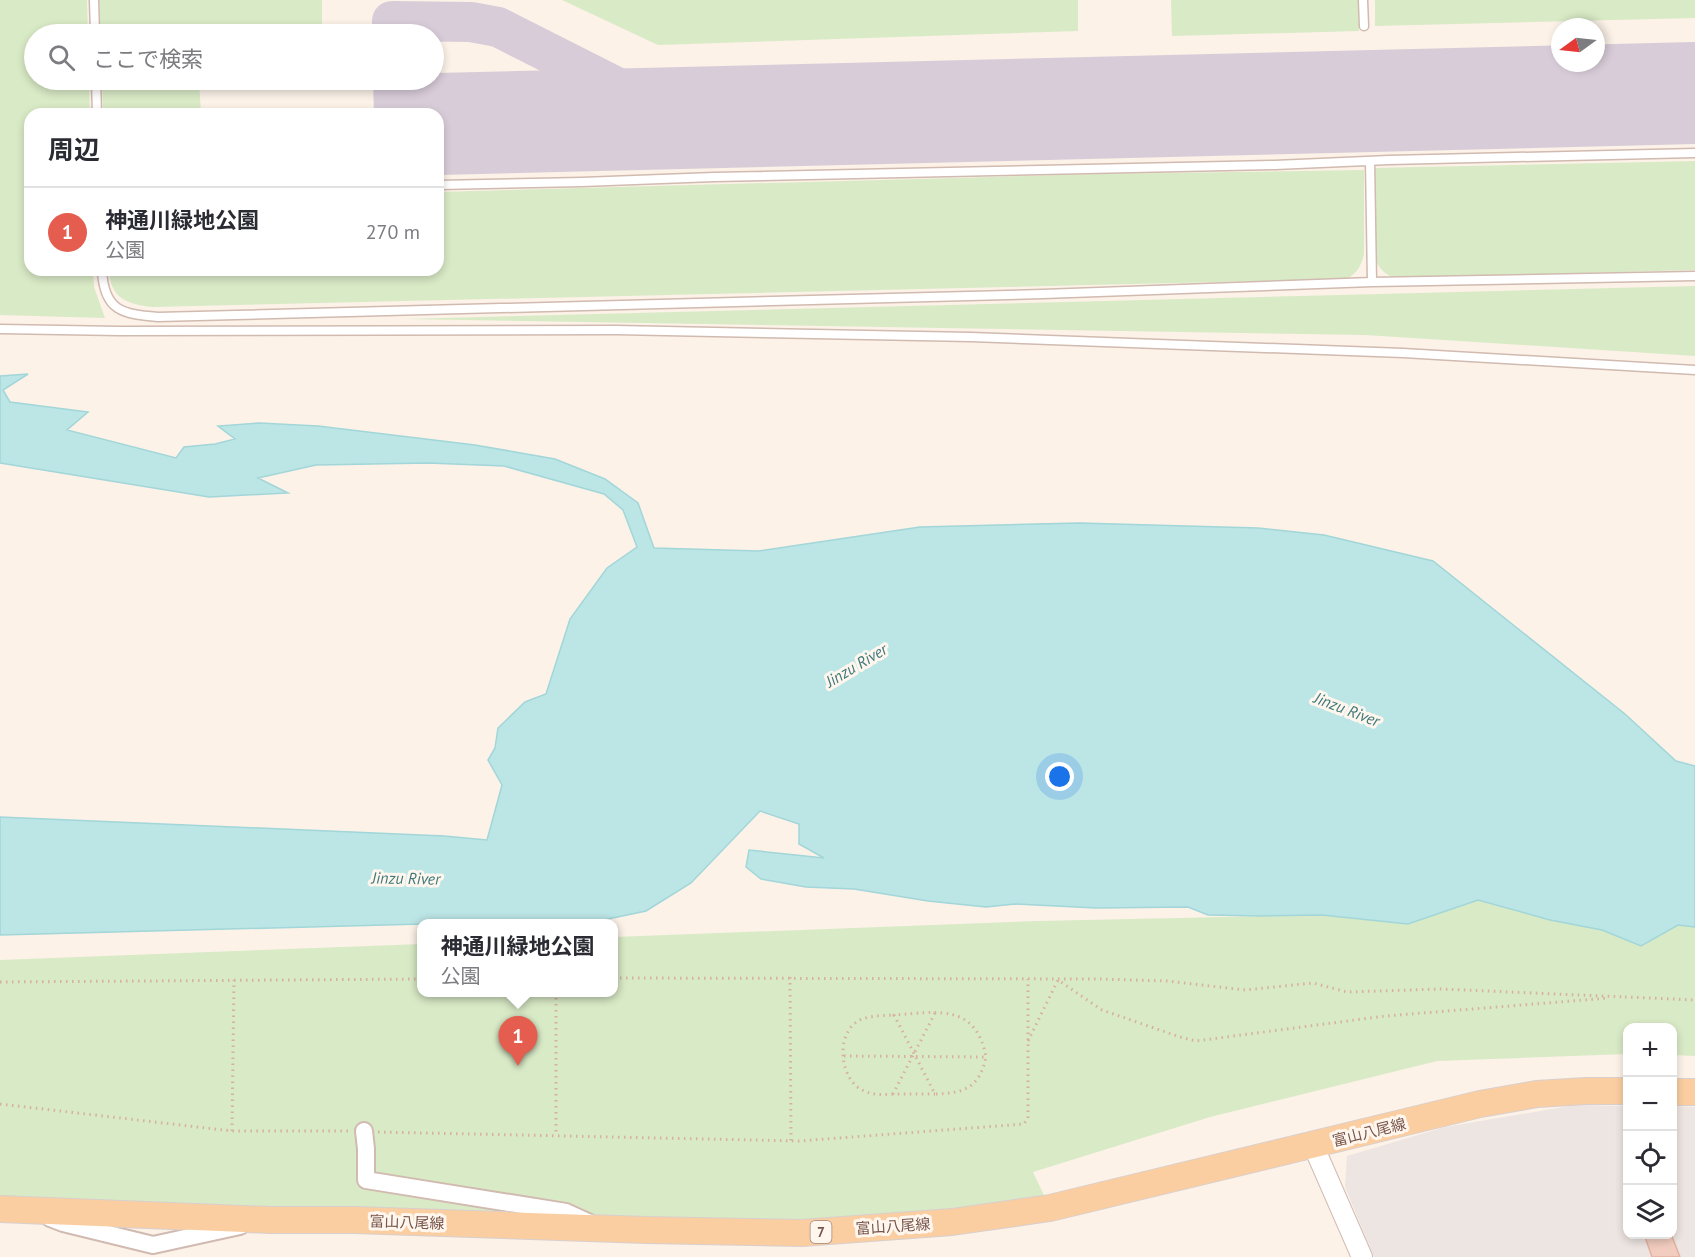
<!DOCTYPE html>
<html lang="ja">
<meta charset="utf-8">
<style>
body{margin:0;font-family:"PT Sans","Noto Sans JP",sans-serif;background:#f2f2f3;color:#2b2b33}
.controls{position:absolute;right:18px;bottom:18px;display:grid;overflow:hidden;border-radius:12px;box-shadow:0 3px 9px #0003}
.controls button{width:54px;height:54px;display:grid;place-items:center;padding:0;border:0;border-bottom:2px solid #e1e1e2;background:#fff;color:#2b2b33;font:30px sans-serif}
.compass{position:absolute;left:1551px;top:18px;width:54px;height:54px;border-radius:50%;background:#fff;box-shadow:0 3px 9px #0003;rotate:255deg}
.you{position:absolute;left:1060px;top:777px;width:21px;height:21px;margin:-15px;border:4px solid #fff;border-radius:50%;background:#1a73e8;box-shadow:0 0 0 9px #1a73e833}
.badge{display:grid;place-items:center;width:39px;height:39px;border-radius:50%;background:#e55d4e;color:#fff;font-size:20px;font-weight:700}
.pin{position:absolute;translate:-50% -50px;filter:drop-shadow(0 2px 3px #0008)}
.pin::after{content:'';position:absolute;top:32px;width:21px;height:18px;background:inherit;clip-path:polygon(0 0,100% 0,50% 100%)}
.popup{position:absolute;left:417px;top:919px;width:201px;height:78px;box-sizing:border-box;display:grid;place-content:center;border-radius:12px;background:#fff;filter:drop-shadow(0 2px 4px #0005);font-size:20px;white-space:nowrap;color:#7c7c81}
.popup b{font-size:22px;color:#2b2b33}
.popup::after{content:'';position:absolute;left:50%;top:100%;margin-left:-12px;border:12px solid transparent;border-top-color:#fff}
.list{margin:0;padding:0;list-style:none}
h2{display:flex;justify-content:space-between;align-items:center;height:78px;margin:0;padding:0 24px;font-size:26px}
h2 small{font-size:20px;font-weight:400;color:#7c7c81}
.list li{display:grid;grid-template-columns:39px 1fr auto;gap:18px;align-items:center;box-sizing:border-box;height:90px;padding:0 24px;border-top:2px solid #e1e1e2}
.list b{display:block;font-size:22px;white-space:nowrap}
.list p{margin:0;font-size:20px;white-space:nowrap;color:#7c7c81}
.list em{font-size:20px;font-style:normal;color:#7c7c81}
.icon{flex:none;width:33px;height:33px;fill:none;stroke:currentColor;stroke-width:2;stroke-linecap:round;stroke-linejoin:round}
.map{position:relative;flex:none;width:1695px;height:1257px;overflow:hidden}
.search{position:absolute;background:#fff;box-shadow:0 3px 9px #0003;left:24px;top:24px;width:420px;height:66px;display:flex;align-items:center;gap:15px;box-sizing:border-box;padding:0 21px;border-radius:33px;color:#7c7c81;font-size:22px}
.panel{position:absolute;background:#fff;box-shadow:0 3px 9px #0003;left:24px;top:108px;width:420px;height:168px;border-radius:18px}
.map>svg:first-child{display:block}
.industrial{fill:#ede5e1}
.green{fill:#d9eac6}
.water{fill:#bce5e6;stroke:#a2d6d8;stroke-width:1.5}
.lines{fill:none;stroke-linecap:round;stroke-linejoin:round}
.taxiway{stroke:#d8ccd8;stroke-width:40}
.runway{stroke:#d8ccd8;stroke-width:102}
.building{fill:#f2cdbf;stroke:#e4b1a0;stroke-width:1.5}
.service-casing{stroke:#d1bab0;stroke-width:11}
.minor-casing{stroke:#d1bab0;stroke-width:20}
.tertiary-casing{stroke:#d1bab0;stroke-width:22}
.primary-casing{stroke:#d9cfcd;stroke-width:28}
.path{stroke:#d7b0a2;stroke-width:3;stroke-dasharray:1.5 4.5;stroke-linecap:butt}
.service{stroke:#fff;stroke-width:8}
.minor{stroke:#fff;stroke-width:16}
.tertiary{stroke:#fff;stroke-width:20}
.primary{stroke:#facea1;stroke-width:26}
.labels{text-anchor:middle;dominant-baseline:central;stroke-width:6;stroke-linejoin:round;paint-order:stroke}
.shield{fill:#fff6ee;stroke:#a0857c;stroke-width:1.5}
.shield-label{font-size:14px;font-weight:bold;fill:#77554b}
.street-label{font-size:15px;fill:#77554b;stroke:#fff6ee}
.water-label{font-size:16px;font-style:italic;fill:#3f797c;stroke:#fff6ee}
</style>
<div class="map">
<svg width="1695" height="1257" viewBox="0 0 1695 1257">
<rect width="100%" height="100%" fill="#fcf2e8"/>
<path class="industrial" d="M1575,1105L1627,1106L1628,1234H1672L1673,1106L1695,1107V1257H1374L1345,1187L1347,1156L1445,1127Z"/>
<path class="green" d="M0,0H87L88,34H34V80H89L90,114H30V270H93L94,287L105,318L0,315Z
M99,0H322V34H100Z
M562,0H1078V31L658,45Z
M1171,0H1358L1359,31L1172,36Z
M1375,0H1695V18L1375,26Z
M102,80H199L201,114H103Z
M1695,161V270L1394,278C1383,273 1378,267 1374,256L1373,168Z
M1364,170V254C1361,266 1358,272 1347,279L152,307C128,304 110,299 109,270H438V192L1099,174Z
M1695,286V356L1365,335L405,319Z
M1478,900L1550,920L1602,930L1641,946L1678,925L1695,927V1056L1673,1055L1672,1028H1628L1627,1054L1437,1061L1210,1117L1033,1172L1050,1208L802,1233L0,1207V960L422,944V992H614V937L1039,921L1322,915L1408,924Z"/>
<path class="water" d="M28,374L3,390L10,402L88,412L67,430L176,458L184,447L215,444L235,439L218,426L259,423L318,426L475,445L555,459L605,479L638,503L654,548L759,551L920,527L1079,523L1258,528L1324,535L1433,561L1625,714L1676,761L1695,766V927L1678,925L1641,946L1602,930L1550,920L1478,900L1408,924L1322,915L1261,916L1208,915L1188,907L1096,908L1015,904L986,907L928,901L854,889L806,887L761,879L746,867L749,850L824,858L799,844V824L760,811L691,883L646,911L589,923L422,924L0,935V817L444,836L487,840L502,785L488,760L495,748L498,728L525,702L546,694L570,619L607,568L637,547L623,510L604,494L504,466L428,463L316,465L258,478L288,493L209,497L0,463V376Z"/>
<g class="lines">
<path class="taxiway" d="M392,34V21L471,22L498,27L678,118
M393,80L394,114"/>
<path class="runway" d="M438,124L1695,93"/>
</g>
<path class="building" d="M1644,1234H1671L1680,1257H1652Z"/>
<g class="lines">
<defs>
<path id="service" d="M94,0L95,34
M1363,0L1364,26
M96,80L97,114
M1370,161L1372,282
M438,185L582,182L714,177L1275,165L1389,160L1695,153
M102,270C104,311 122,314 158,317L1043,294L1372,282L1695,276
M0,329L120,331L616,330L971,337L1403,353L1695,370"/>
<path id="minor" d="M364,1131L366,1149V1180L566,1212L590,1223
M50,1218L63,1223L153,1245L240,1226"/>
<path id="tertiary" d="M1313,1145L1362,1257"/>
<path id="primary" d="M1672,1092H1695
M0,1209L271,1220H354L646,1230L802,1233L952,1222L1050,1208L1480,1104L1537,1094L1586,1091H1628"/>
</defs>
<use href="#service" class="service-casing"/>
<use href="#minor" class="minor-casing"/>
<use href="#tertiary" class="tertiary-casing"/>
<use href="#primary" class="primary-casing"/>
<path class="path" d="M790,977L791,1141
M614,978L1098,979L1167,981L1245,990L1313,983L1347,992L1441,989L1625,997
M0,982L422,979
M556,992V1136
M1625,997L1695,1000
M935,1013L893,1094H935
M1028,1041L1058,980L1102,1010L1180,1037L1196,1041L1385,1016L1609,998
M844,1056L986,1057C979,1088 965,1093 935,1094L894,1015C937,1012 976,1003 986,1057
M893,1094C882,1095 872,1095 862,1090C841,1079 836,1040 854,1024C864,1015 880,1016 894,1015
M0,1104L232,1131H351
M232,1131L234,980
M378,1132L799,1141L1024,1124L1028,1118V979"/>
<use href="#service" class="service"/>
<use href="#minor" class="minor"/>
<use href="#tertiary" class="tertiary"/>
<use href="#primary" class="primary"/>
</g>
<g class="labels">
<rect class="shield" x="810.5" y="1221" width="21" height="22" rx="4.5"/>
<g class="shield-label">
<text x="821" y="1232">7</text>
</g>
<g class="street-label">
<text transform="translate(1369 1132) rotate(-14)">富山八尾線</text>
<text transform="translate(407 1222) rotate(2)">富山八尾線</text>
<text transform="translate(893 1226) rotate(-4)">富山八尾線</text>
</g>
<g class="water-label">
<text transform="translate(856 665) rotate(-31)">Jinzu River</text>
<text transform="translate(1347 709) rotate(21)">Jinzu River</text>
<text transform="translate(406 878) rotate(1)">Jinzu River</text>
</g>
</g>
</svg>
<div class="controls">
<button>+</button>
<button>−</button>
<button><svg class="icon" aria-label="locate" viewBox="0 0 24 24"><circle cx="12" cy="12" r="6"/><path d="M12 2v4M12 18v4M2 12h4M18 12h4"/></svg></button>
<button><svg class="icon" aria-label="layers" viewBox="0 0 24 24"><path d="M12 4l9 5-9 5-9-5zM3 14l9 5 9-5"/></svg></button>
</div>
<svg class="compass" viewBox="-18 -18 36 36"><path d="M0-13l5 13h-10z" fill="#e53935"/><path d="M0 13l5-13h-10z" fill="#7c7c81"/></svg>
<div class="you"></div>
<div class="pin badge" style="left:518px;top:1066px">1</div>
<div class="popup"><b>神通川緑地公園</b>公園</div>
<div class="search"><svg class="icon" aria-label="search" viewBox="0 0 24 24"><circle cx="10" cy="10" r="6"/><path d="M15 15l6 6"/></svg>ここで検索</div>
<section class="panel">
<h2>周辺<small></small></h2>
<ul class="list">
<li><span class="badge">1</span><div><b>神通川緑地公園</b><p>公園</p></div><em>270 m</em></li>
</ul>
</section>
</div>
